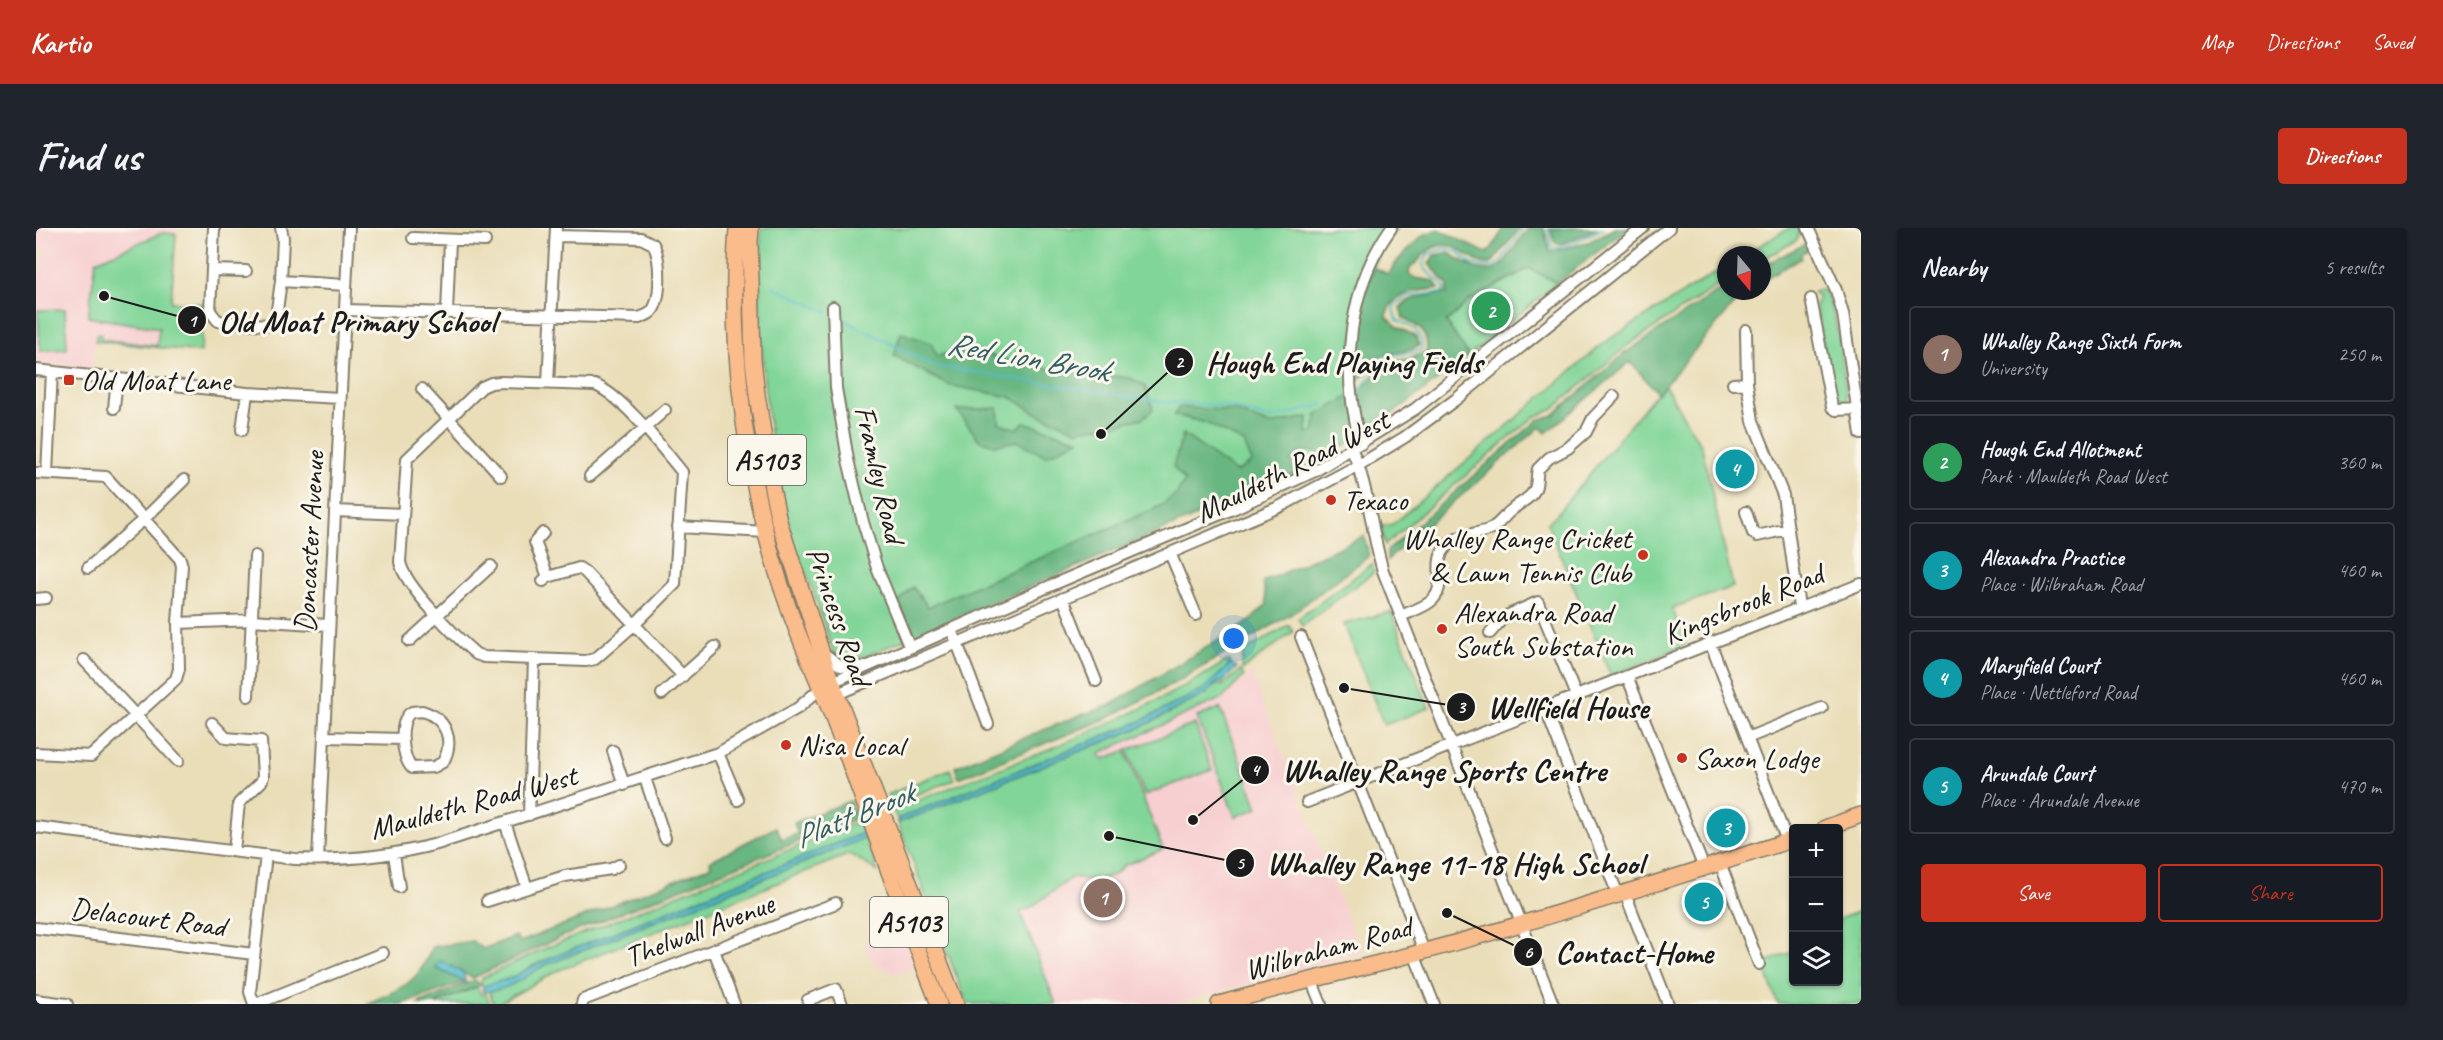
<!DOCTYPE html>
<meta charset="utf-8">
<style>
body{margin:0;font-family:Caveat,sans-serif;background:#20242c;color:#f1f3f6}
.controls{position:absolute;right:18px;bottom:18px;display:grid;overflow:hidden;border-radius:6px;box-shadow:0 2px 4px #0004}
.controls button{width:54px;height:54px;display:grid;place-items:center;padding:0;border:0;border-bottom:2px solid #363941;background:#171b24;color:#f1f3f6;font:30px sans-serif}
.compass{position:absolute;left:1681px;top:18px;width:54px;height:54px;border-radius:50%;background:#171b24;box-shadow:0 2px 4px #0004;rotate:161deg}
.you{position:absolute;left:1198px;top:411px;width:21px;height:21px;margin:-15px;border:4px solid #fff;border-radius:50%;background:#1a73e8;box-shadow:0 0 0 9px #1a73e833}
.badge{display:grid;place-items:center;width:39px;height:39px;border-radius:50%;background:#c8321e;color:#fff;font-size:20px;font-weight:700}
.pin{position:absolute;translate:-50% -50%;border:3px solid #fff;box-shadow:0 2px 6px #0006}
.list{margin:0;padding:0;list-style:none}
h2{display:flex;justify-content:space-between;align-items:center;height:78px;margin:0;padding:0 24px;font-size:26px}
h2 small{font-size:20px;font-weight:400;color:#9ea1a6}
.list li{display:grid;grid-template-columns:39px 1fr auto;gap:18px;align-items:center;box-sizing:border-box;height:96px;margin:0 12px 12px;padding:0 12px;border:2px solid #363941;border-radius:6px}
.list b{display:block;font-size:22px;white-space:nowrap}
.list p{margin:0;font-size:20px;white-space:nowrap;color:#9ea1a6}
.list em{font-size:20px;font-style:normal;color:#9ea1a6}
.actions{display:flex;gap:12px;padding:18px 24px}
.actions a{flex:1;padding:14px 0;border:2px solid #c8321e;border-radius:6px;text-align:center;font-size:21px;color:#c8321e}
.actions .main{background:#c8321e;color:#fff}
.icon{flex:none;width:33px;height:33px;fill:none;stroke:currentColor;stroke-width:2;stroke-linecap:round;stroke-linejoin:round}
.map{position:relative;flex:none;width:1825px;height:776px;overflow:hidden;border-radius:6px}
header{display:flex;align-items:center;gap:36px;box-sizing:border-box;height:84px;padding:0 30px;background:#c8321e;color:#fff}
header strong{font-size:28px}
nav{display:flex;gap:33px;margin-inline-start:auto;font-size:21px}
.intro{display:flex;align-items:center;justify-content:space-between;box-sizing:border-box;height:144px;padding:0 36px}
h1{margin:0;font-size:42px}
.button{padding:15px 27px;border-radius:6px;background:#c8321e;color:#fff;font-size:21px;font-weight:700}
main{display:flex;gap:36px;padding:0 36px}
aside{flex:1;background:#171b24;border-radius:6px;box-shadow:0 2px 4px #0004}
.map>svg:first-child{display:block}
.built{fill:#f7cfd0}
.green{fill:#81d598;stroke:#4e785a;stroke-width:1.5}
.forest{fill:#68b680;stroke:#42694e;stroke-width:1.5}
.water{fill:#51bdcb;stroke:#366c74;stroke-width:1.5}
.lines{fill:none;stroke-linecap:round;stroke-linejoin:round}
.stream{stroke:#51bdcb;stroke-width:2}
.minor-casing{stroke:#837d6a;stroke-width:14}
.highway-casing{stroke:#837d6a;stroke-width:18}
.minor{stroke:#fff;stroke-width:10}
.highway{stroke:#fabc8b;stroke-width:15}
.poi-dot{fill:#c8321e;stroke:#fbf7ec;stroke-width:2}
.labels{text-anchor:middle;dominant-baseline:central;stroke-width:6;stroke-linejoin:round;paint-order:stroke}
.shield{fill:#fbf7ec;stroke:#5f5e5a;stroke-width:1.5}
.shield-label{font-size:28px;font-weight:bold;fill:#1c1c1c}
.poi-label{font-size:30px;fill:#1c1c1c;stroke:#fbf7ec;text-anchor:start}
.street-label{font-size:30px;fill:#1c1c1c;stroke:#fbf7ec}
.water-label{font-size:32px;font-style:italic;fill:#315c62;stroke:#fbf7ec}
.leader{fill:none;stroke:#1c1c1c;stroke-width:2}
.callout-dot{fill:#1c1c1c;stroke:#fbf7ec;stroke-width:2}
.mark-label{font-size:18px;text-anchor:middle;font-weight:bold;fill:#fff}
.callout-label{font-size:32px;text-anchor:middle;font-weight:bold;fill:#1c1c1c;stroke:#fbf7ec;stroke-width:6;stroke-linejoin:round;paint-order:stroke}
</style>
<header>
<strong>Kartio</strong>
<nav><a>Map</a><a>Directions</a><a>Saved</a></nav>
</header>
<div class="intro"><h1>Find us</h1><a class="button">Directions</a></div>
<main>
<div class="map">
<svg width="1825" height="776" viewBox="0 0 1825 776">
<rect width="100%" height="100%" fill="#fbf7ec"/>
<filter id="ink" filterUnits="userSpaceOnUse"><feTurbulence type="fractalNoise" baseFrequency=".0167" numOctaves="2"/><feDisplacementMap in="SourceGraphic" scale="12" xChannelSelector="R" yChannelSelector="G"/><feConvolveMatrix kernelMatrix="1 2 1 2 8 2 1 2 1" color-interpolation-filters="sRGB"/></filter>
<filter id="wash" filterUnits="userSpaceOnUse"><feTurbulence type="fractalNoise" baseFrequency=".008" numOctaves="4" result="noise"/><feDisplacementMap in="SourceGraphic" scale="24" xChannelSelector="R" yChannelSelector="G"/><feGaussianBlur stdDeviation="1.35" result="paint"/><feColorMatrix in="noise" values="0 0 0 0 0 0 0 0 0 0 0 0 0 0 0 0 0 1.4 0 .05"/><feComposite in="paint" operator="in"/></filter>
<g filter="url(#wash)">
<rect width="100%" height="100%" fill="#eadeb9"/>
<path class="built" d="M0,0H140L135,74L168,76L165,124L59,113L56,141L0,136V62L9,22L0,19Z
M1215,444L1325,725L1138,776H931L938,577L1187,470Z
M856,680L879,739L858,747L835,732L829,717L841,705L837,686Z"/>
<path class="green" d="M725,0H1361L1343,26L1333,50L1317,112L1322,172L1304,221L1236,256L820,432C810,434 804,433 798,425C788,399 781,372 771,347C766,334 759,322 755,309C728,208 721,104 725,0Z
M1753,0H1761L1763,4L1761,12L1726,32V27H1708Z
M126,5L140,6L135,74L168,76L165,124L59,113L62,105H65V111L121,118L123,100L52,89L60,33Z
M1690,38V52L1592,117L1516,182L1498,189L1349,317L1345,298L1357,296L1569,114Z
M1493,40L1521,55L1433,128L1410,94L1434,72Z
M1782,61L1788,63C1803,85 1807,145 1811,172L1805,177L1799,176L1779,78L1783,70L1777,64Z
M29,81L31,121L4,123L2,82Z
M1628,156L1666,219L1697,359L1636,380L1650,417L1575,448L1511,295L1519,288Z
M1336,336L1338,344L1266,398L1262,391Z
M1355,384L1393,480L1348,497L1308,396Z
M1253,397L1257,404L1206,442L1207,424Z
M1191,433H1194V436L1167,462L1103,494L861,591L857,582C969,537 1089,498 1191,433Z
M1204,443L1208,448L1187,470L1064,525L1067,531L1089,523L1127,621L1087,638L1079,646L1060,653L1037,649L994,680L984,684L1020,776H931L862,595L1105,499L1170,466L1181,456L1186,458Z
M1184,480L1222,580L1199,589L1161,489Z
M1159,496L1176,542L1109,567L1091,522Z
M914,541L918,552L855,576L851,567Z
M822,594L827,605L505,734C486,743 468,757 447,758L445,756L446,750L508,721Z
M829,610L842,644L814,626L521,743L462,776H458L453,764L481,753L507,738Z
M1825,682V776H1742L1730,744L1732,742L1729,734L1757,724L1758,754H1802L1803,691Z
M441,759L445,767L449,765L454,776H398Z"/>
<path class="forest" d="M1468,0H1484L1455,36C1430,37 1422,6 1395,21C1386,26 1383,34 1374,40L1373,46L1379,50L1398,53L1403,61C1383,62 1355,64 1350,88L1362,99L1380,109L1383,117L1378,121L1340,129L1327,148L1320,153C1317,114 1321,76 1339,40L1352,46L1363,31L1386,8L1402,1L1450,25L1454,23Z
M1492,0H1508L1514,24L1553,14L1579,0H1592L1521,55L1493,40L1434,72L1410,94L1433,128C1387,163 1341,200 1290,229C1276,221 1265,219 1255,233L1258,246L1236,256L875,409L861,376L877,359L892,379L1124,278L1141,266L1149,253L1137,239L1147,206L1200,244L1216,234L1208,215L1170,195L1138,187L1143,179L1199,183L1234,197L1272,189L1271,205L1278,204L1281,187C1308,172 1331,161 1348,135L1376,130L1391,123C1391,101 1384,100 1367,90L1364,80C1373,67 1397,68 1411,65L1412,57L1393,36L1399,27L1413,25L1438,40L1457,43L1467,36Z
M1514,0H1562L1526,16L1518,14Z
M1769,16L1772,22L1765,25V30L1726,52V38Z
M1690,58V63H1709L1622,165L1594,134L1510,205L1504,199L1351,332V323L1502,192L1517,187L1589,125Z
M865,105L895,115L901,128L933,120L984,137L1094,150L1109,158L1117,181L1107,190L1077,197L1041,202L1004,187L974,169L912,157L858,128Z
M962,180L963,195L981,201L988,194L1043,212L1010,228L981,213L958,217L943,212L921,182Z
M1328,308L1333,328L1254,387L1146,451L1070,491L923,550L919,539L1039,489L1073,478L1213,394L1231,376L1227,354Z
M814,573L819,584L807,587L819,586L821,590L525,709L437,750L404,733L400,740L429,754L366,776H330C364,761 383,756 396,719L436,713L447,721L480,708L484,714L675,638L674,633L740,599L746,611L762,606L758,595Z
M439,752L445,757L398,776H381Z"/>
<path class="water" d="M1194,436L1201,439L1186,455L1182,454L1170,466L1105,499L862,595L861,591L1103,494L1167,462Z
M827,605L829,610L507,738C491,748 465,767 446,763L447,758L475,750L505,734Z
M405,733L428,745L429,754L399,740Z"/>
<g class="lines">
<path class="stream" d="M1512,0L1515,20L1527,19L1568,0
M737,59L792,84
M800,88L899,138L1128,174L1191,178L1233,191L1288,177
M1325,161L1345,129L1380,124L1386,120C1387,103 1374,98 1361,92L1357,78L1372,68L1405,65L1409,62C1406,50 1390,48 1387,36L1392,26L1410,20L1423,24L1435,36L1457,40L1465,33L1487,0"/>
</g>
</g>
<g filter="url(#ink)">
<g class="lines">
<defs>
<path id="minor" d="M178,0L174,83L182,93L231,97L240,89L245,53L310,57
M1772,0L1800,62L1807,86L1825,206
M377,10L449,13
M176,42L210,43
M245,53L247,10L245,0
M1775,71L1796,179L1800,182L1822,181
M797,79L800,160L812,232L827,294L841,340L873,418
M309,82L603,90C608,88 613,87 616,83C626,70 625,30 617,16L605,10L520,8
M411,85L414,12
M1710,102L1711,155L1717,193L1747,267L1763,379
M0,142L211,165L304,170
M464,154L559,157C588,169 626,220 646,244L639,356L599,396L559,431L550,433L448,429L440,426C421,410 368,357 364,334L371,231L446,159L455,155Z
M512,155L520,0
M1697,156L1711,155
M386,161L465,248
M78,180L81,150
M206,202L211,165
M1325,216C1304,144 1311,62 1355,0
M1316,222C1333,260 1335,303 1347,343L1517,776
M0,245L70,249L144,331L146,338L142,395L143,441L140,451L55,528L0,525
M11,245L16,144
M554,248L629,182
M299,283L367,286
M1710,284L1717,305L1721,308L1752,301
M642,299L730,304
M507,305L499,314L512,349
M1134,325L1160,387
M52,340L108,291L148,252
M507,353L512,349L543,340L549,344L647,448
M1027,370L1060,453
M0,371L10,370
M1365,388C1374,384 1386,380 1394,374C1413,360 1395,335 1410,319C1421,306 1438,307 1452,302C1463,298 1468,287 1477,281C1483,275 1494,271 1498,263C1502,257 1500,248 1502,241L1513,230L1532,220L1550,204L1557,190L1578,168
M142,395L216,392L292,397
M916,402L952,496
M1454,405L1468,389L1502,374L1540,468
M1265,409L1388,723
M373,413L455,338
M1674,414L1751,613
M787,425L805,438L830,439
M48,432L142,533
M1591,448L1668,640
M626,466L679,419
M212,468L219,328
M794,469L1243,279L1323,237L1369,209L1419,172L1633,0
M1509,480L1582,667
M386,483C410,490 419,512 407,534L398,539L376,540C366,531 361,491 376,484C379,483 383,484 386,483Z
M176,495L190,510L225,513L227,549L225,554L203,575L198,623
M288,509L367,511
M1711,510L1786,480
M577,523L588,557
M682,525L702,572
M609,550L629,610
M1271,574L1825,356
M493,587L498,431
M469,594L491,660
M0,599L259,631C307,633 355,628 401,616L682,525L762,480L785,460L796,454L1023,354L1199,280L1279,243L1379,181L1607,0
M358,626L363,659
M282,631L313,0
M1684,635L1723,736
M1589,665L1632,776
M451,673L529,648L575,641L583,637
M0,700L218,726
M678,722L698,776
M1378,726L1398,776
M1275,751L1285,776
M0,772L31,776
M218,776L214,764L230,627
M220,776L347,725
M546,776L547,772L800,675
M773,776L772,772L800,761L806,776"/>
<path id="highway" d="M701,0C692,125 711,263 753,381C766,418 783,454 797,490C833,585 865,682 903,776
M715,0L714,13L717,131L721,167L736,260L743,293L791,441L920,776
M1789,600L1825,587
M1183,776C1248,758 1313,743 1378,726C1506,692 1632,652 1758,611"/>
</defs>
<use href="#minor" class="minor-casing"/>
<use href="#highway" class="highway-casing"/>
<use href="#minor" class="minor"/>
<use href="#highway" class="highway"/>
</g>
</g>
<g class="poi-dot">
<rect x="27" y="146" width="12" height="12" rx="3"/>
<circle cx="1295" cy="272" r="6"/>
<circle cx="1607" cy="327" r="6"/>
<circle cx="1406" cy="401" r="6"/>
<circle cx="750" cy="517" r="6"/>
<circle cx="1646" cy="530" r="6"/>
</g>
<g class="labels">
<g class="shield">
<rect x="692" y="207" width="78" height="50" rx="4.5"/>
<rect x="834" y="669" width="78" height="50" rx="4.5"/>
</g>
<g class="shield-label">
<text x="731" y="232">A5103</text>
<text x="873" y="694">A5103</text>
</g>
<g class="poi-label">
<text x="45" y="152">Old Moat Lane</text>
<text x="1307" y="272">Texaco</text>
<text x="1595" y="310" text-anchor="end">Whalley Range Cricket<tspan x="1595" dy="34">&amp; Lawn Tennis Club</tspan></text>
<text x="1418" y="384">Alexandra Road<tspan x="1418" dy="34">South Substation</tspan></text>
<text x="762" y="517">Nisa Local</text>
<text x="1658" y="530">Saxon Lodge</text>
</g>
<g class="street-label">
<text transform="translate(1256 238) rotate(-27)">Mauldeth Road West</text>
<text transform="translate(844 246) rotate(77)">Framley Road</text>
<text transform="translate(273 314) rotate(-87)">Doncaster Avenue</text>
<text transform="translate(1707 376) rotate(-22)">Kingsbrook Road</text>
<text transform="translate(803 388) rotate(71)">Princess Road</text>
<text transform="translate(437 574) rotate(-15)">Mauldeth Road West</text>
<text transform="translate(112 689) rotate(7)">Delacourt Road</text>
<text transform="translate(663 702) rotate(-21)">Thelwall Avenue</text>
<text transform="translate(1292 720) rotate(-15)">Wilbraham Road</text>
</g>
<g class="water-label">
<text transform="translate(992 129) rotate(10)">Red Lion Brook</text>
<text transform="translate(818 587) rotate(-22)">Platt Brook</text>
</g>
</g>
<path class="leader" d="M68 68L156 92M1065 206L1143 134M1308 460L1425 479M1157 592L1219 542M1073 608L1204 635M1411 685L1492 724"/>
<g class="callout-dot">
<circle cx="68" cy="68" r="6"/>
<circle cx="1065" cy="206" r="6"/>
<circle cx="1308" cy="460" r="6"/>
<circle cx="1157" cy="592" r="6"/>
<circle cx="1073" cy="608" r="6"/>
<circle cx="1411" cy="685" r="6"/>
<circle cx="156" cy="92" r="15"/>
<circle cx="1143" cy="134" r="15"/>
<circle cx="1425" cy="479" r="15"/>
<circle cx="1219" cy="542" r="15"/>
<circle cx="1204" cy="635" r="15"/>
<circle cx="1492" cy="724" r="15"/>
</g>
<g class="mark-label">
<text x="156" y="99">1</text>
<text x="1143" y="140">2</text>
<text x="1425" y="485">3</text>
<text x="1219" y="548">4</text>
<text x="1204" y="641">5</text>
<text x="1492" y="730">6</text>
</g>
<g class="callout-label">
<text x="321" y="104">Old Moat Primary School</text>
<text x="1308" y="145">Hough End Playing Fields</text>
<text x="1532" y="490">Wellfield House</text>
<text x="1408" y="553">Whalley Range Sports Centre</text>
<text x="1419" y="646">Whalley Range 11-18 High School</text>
<text x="1598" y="735">Contact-Home</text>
</g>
</svg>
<div class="controls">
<button>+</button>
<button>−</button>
<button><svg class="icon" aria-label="layers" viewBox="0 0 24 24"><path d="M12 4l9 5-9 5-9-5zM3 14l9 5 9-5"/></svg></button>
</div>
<svg class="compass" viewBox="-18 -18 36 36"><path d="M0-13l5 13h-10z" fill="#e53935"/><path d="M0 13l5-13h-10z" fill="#9ea1a6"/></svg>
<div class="you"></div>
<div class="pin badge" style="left:1067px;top:670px;background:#8d6e63">1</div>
<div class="pin badge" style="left:1455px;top:83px;background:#2e9e5b">2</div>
<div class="pin badge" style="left:1690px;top:600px;background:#0f9aa8">3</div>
<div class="pin badge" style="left:1699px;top:241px;background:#0f9aa8">4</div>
<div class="pin badge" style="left:1668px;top:674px;background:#0f9aa8">5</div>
</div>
<aside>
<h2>Nearby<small>5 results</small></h2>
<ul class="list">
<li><span class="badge" style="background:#8d6e63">1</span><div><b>Whalley Range Sixth Form</b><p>University</p></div><em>250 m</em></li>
<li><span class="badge" style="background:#2e9e5b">2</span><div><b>Hough End Allotment</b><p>Park · Mauldeth Road West</p></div><em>360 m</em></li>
<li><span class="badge" style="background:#0f9aa8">3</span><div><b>Alexandra Practice</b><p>Place · Wilbraham Road</p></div><em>460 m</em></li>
<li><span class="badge" style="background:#0f9aa8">4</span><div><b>Maryfield Court</b><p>Place · Nettleford Road</p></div><em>460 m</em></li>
<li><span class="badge" style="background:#0f9aa8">5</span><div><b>Arundale Court</b><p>Place · Arundale Avenue</p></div><em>470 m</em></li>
</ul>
<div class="actions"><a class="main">Save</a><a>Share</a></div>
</aside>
</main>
